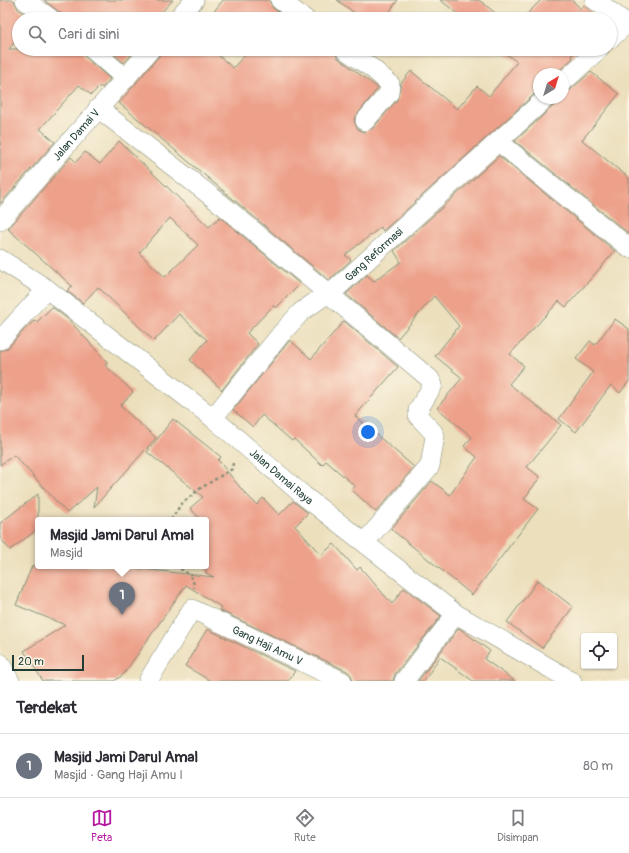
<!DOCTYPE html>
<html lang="id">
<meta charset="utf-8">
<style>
body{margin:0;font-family:Pangolin,sans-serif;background:#f2f2f3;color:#2b2b33}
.controls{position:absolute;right:12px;bottom:12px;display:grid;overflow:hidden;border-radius:4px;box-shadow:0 1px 3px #0004}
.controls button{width:36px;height:36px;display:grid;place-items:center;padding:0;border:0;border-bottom:1px solid #e1e1e2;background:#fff;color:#2b2b33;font:20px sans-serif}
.compass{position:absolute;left:533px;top:68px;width:36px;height:36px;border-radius:50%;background:#fff;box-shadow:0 1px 3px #0004;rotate:38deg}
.scale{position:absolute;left:12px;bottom:10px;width:72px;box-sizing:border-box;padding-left:4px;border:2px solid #1f3d34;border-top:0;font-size:11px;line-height:14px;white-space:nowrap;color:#1f3d34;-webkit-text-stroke:3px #fcf5e5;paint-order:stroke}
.you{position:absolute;left:368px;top:432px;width:14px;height:14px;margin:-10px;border:3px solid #fff;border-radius:50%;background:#1a73e8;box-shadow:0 0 0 6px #1a73e833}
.badge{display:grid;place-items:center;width:26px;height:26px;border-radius:50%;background:#b5179e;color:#fff;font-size:13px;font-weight:700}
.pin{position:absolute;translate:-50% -33px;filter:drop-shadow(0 1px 2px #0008)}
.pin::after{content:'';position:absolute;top:21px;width:14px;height:12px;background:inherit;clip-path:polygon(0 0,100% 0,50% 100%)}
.popup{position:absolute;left:35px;top:517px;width:174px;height:52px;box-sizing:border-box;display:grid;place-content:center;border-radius:4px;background:#fff;filter:drop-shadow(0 1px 3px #0005);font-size:13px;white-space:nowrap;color:#7c7c81}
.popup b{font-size:15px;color:#2b2b33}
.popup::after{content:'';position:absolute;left:50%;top:100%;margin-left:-8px;border:8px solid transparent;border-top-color:#fff}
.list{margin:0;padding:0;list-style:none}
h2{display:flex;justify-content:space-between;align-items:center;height:52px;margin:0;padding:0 16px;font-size:17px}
h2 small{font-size:13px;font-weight:400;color:#7c7c81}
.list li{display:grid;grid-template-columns:26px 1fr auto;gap:12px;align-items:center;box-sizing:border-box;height:64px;padding:0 16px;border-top:1px solid #e1e1e2}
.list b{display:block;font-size:15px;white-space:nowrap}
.list p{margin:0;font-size:13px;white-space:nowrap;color:#7c7c81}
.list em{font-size:13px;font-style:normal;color:#7c7c81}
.icon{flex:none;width:22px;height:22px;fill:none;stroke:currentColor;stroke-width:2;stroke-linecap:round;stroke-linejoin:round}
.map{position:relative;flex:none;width:629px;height:681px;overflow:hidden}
.search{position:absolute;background:#fff;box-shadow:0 1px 3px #0004;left:12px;right:12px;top:12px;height:44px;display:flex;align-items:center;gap:10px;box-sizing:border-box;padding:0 14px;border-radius:22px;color:#7c7c81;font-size:15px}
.sheet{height:116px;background:#fff}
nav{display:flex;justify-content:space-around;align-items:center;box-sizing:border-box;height:56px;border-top:1px solid #e1e1e2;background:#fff;font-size:11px;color:#7c7c81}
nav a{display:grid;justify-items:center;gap:2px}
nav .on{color:#b5179e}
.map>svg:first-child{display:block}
.building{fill:#eda08a;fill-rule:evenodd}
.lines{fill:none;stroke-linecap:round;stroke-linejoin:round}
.street-casing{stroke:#858e78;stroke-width:20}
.path{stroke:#858e78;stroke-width:2.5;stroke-dasharray:3 3;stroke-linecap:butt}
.street{stroke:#fff;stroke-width:19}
.labels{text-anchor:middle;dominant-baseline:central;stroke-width:3;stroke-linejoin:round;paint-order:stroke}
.street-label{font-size:11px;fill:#1f3d34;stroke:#fcf5e5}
</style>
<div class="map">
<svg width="629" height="681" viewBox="0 0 629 681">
<rect width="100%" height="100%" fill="#fcf5e5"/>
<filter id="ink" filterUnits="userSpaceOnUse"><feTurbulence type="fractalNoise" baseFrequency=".025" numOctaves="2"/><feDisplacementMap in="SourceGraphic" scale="8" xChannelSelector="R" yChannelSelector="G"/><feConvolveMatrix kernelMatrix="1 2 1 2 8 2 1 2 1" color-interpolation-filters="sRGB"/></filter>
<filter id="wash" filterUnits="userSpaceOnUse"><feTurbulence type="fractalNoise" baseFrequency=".012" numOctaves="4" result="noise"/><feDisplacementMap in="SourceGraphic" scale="16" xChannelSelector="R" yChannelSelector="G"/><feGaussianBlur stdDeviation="0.9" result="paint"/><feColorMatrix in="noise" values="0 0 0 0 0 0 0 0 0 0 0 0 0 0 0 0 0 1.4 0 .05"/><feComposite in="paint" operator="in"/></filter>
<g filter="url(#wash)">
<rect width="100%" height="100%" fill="#ebdfbc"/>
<g id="blocks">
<path class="building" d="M0,0H14L18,9L32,19H19V37L9,49H81L85,57L110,79L102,88L100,86L91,95L79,85L40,129L55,142L0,204Z
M44,0H173L155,19H68Z
M223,0H269L273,8L287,19H208Z
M337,0H398L384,19H363Z
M440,0H479L503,19H465Z
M541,0H572L581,9L584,5L599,19H522Z
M109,49H136L124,63Z
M162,49H176L182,54L186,49H211L233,68L250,49H333L338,58L378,88L354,119L355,124L358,129L363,132L373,128L397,100L401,83L411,71L457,109L477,86L489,96L517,62L500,49H578L571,56L573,58L555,74H539V90L383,231L381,227L345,255L351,260L329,280L119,103L159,56Z
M591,72L619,94L582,140L629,178V234L515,141L553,106L557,98H563V93L570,90Z
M119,141L209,227L220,217L300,284L276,308L273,306L247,333L258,344L222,390L190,360L207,340L179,314L154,341L98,287L83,303L67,291L72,286L8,229L71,157L76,162L85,152L100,164ZM170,218L198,245L165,277L139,253Z
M499,156L615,251L566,307L559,301L510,354L524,366L509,384L561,425L527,467L540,477L524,499L538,509L472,595L391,529L432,481L450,495L477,457L464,446L472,437L437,408L462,378L435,356L459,326L434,296L398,338L346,294L367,275L374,281L401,262L394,251Z
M52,307L69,320L108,363L105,365L133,392L120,406L156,438L94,507L97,487L67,513L14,455L0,465V351L8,348L23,331L35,320L37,322Z
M615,319L629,329V381L620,393L611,385L576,432L559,419L593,372L576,359L590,341L595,345Z
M344,321L398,367L355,416L414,467L376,512L352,490L355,486L326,461L322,465L294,439L292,441L262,415L253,427L233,410L290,340L311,359Z
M173,419L221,457L218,460L243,491L257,505L263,498L279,515L293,501L308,513L295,526L321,555L334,544L357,570L360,567L392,604L404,588L441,616L395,674L393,681H353L351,675L347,671L219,610L221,607L186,585L123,675L114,681H43L24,651L65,625L16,605L32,566H115L214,577L206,573V520H201L190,508L203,497L147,452Z
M38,494V529L10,550L0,538V523Z
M538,580L573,607L542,648L507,622Z
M459,628L490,651L484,659L515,681H473L440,657L424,681H418Z
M207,629L295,671L288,681H211L185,666Z"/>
</g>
</g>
<g filter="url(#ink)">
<use href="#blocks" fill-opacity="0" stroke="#858e78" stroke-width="1"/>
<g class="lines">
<defs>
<g id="street">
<path d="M25,0L51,19"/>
<path d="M280,0L305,19"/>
<path d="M595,0L629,25"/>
<path d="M177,19L194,0"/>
<path d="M610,39L627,23"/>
<path d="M92,49L126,79"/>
<path d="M344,49L373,69L390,84L389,93L365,121"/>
<path d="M563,82L599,49"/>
<path d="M98,108L225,207L430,379L433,385L418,410V416L433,432L435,436L430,466L365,542"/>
<path d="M499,142L629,248"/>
<path id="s1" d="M0,221L151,49"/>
<path id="s2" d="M0,259L47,289L213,418L304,496L456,614L572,681"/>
<path d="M0,340L47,289"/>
<path id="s3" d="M213,418L281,334L301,312L328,293L330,294L546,98"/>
<path d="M0,663L10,681"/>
<path id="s4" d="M148,681L192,609L342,681"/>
<path d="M404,681L456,614"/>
</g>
</defs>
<use href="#street" class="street-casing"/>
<path class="path" d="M171,520L181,504L201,488L232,469L233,463
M175,566C185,571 194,576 194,588"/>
<use href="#street" class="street"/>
</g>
</g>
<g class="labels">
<g class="street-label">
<text stroke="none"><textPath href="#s1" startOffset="115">Jalan Damai V</textPath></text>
<text stroke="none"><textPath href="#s3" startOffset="232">Gang Reformasi</textPath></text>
<text stroke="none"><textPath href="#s2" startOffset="356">Jalan Damai Raya</textPath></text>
<text stroke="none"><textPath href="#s4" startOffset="168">Gang Haji Amu V</textPath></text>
</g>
</g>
</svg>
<div class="controls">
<button><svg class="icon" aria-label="locate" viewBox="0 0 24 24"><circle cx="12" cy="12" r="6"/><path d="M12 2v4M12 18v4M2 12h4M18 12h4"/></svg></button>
</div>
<svg class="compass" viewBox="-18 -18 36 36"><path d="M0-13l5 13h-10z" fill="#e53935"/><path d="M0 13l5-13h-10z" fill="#7c7c81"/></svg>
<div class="scale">20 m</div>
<div class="you"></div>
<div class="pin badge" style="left:122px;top:615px;background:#6b7280">1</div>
<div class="popup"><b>Masjid Jami Darul Amal</b>Masjid</div>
<div class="search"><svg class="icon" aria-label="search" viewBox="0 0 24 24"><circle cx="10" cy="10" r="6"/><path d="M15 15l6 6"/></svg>Cari di sini</div>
</div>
<section class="sheet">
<h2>Terdekat<small></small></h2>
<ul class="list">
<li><span class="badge" style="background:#6b7280">1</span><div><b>Masjid Jami Darul Amal</b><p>Masjid · Gang Haji Amu I</p></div><em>80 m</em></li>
</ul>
</section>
<nav>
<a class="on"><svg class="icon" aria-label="map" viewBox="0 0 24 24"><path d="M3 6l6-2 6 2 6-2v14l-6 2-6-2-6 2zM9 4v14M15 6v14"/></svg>Peta</a>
<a><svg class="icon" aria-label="directions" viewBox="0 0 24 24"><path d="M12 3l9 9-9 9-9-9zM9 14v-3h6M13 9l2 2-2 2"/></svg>Rute</a>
<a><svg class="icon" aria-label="saved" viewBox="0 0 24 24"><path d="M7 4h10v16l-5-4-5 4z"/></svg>Disimpan</a>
</nav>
